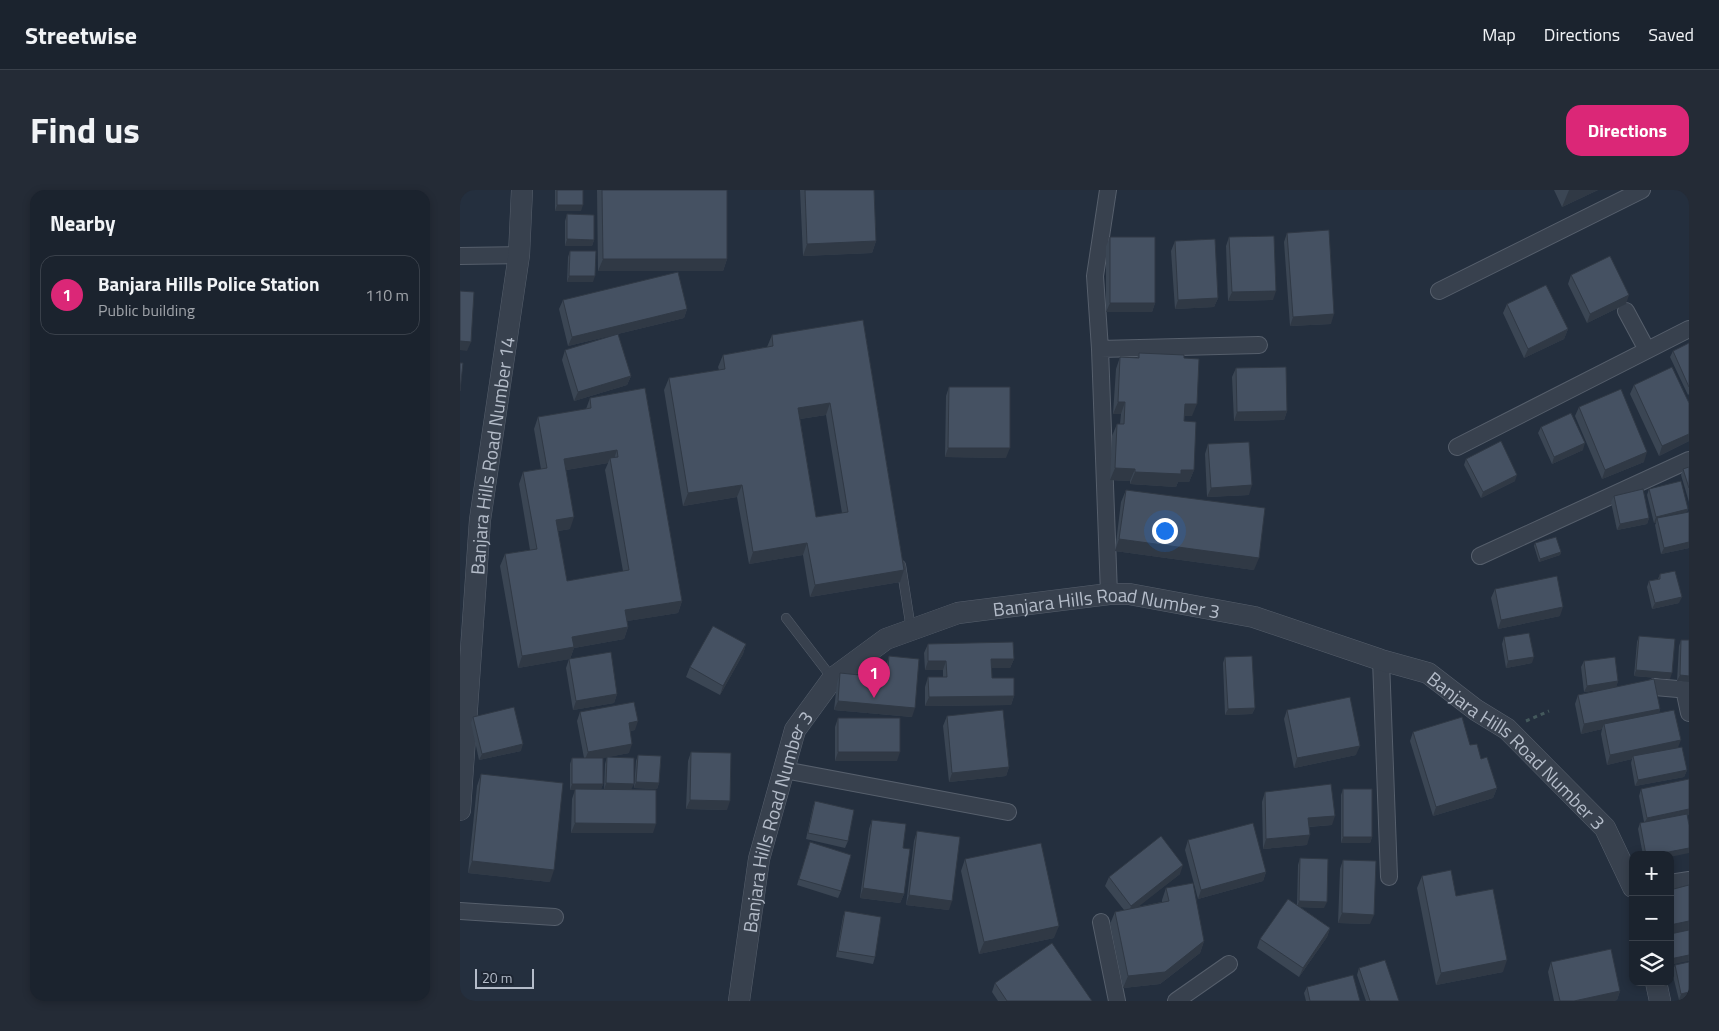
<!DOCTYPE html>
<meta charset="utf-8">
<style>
body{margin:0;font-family:"Titillium Web",sans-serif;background:#242b36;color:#f1f3f6}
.controls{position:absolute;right:15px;bottom:15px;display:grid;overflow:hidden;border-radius:10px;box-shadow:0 2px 8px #0003}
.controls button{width:45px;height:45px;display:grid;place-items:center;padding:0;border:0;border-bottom:1px solid #39404a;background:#1b232e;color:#f1f3f6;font:25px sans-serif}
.scale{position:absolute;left:15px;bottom:12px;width:59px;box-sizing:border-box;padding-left:5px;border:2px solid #b4bcc9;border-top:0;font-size:14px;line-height:18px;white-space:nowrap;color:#b4bcc9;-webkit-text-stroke:4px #1d2633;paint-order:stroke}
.you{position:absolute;left:704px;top:340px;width:18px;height:18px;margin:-12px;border:4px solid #fff;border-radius:50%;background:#1a73e8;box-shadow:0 0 0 8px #1a73e833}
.badge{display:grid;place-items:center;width:32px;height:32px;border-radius:50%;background:#db2777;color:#fff;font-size:16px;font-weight:700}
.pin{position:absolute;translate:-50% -41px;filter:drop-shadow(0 1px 2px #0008)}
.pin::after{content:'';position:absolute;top:26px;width:18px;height:15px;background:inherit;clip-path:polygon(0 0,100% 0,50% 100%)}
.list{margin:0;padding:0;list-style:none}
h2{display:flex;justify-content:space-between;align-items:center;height:65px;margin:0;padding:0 20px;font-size:21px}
h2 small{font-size:16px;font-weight:400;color:#a0a4aa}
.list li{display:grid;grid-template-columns:32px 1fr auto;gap:15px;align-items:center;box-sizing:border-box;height:80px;margin:0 10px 10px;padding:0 10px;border:1px solid #39404a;border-radius:15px}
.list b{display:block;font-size:19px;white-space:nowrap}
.list p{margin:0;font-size:16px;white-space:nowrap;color:#a0a4aa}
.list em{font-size:16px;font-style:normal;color:#a0a4aa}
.icon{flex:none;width:28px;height:28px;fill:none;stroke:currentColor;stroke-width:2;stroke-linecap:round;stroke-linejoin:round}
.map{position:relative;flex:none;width:1229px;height:811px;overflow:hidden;border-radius:15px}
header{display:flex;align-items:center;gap:30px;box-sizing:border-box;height:70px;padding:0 25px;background:#1b232e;border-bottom:1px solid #39404a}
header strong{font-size:24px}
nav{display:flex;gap:28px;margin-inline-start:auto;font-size:18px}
.intro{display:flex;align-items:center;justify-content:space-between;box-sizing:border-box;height:120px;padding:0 30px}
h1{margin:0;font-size:35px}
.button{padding:12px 22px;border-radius:15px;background:#db2777;color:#fff;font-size:18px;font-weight:700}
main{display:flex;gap:30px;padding:0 30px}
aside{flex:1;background:#1b232e;border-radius:15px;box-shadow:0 2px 8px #0003}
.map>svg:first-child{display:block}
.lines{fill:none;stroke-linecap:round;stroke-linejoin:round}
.service-casing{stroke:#565f6c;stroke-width:10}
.minor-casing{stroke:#565f6c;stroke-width:18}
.tertiary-casing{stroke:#565f6c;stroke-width:22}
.path{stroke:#44595c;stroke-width:3;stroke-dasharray:4 4;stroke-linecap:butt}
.service{stroke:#38414e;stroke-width:9}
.minor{stroke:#38414e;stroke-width:16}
.tertiary{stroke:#38414e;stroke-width:21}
.wall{fill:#3b4654;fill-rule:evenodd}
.shaded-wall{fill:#303945}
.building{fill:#455162;stroke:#303945;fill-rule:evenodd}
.labels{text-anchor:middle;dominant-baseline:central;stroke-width:4;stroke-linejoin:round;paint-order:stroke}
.street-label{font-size:19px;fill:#b4bcc9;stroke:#1d2633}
</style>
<header>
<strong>Streetwise</strong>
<nav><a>Map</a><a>Directions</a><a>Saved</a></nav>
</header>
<div class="intro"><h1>Find us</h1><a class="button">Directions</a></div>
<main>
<aside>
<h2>Nearby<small></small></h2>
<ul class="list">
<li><span class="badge">1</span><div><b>Banjara Hills Police Station</b><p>Public building</p></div><em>110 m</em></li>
</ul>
</aside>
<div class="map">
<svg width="1229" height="811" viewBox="0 0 1229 811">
<rect width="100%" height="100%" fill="#242f3e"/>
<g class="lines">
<defs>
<path id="service" d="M441,375L451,439
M326,428L372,488"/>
<path id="minor" d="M648,0L635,86L640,159L649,404
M0,66L59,65
M979,101L1182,0
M1166,121L1187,160
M640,159L799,155
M997,257L1229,139
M1020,366L1229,270
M921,470L929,687
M1195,497L1229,500
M1224,499L1229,523
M324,580L548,622
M1210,693L1229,690
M0,721L95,727
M641,732L657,811
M716,811L769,774"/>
<g id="tertiary">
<path id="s1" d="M0,620L20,330L59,65L62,0"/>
<path d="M1196,792L1200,811"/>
<path id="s2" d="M279,811L299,669L335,540L373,488L426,449L498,423L649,404H669L794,427L921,470L968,483L1016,520L1047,539L1145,638L1173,697"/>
</g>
</defs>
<use href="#service" class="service-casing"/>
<use href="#minor" class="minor-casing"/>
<use href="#tertiary" class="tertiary-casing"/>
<path class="path" d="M1066,531L1089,521"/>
<use href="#service" class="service"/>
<use href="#minor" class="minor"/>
<use href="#tertiary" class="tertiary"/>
</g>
<path class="wall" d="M95,0H123L121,21H95Z
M137,0H267V69L263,81H138Z
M340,0H414L416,51L412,63L343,66Z
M1094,0H1138L1102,17Z
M107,24L134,50L132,56H105V31Z
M827,43L871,134L830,136L824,52Z
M650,47L695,113L692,122H646V56Z
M769,47L813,110L768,111L766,56Z
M715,51L758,108L754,117L715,119L711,61Z
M110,61L133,92H107L108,67Z
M1111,85L1166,114L1127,133L1108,94Z
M103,110L227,119L224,128L108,156L99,119Z
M1047,114L1108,139L1104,149L1064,168L1043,123Z
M403,130L444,380L440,392L350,407L343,365L289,374L277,307L223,316L204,200L209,188L259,180L258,177L263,165L307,157L312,145ZM366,225L382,323L356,327L340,229Z
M1229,153V204L1228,205L1210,167L1213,161Z
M105,160L171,186L167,195L114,211L102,170Z
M679,163L724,168L732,226H724V231L734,280L729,292H718L716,297L670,294V291L650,290L652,246L657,234H660L661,224H653L656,179L660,167L677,168Z
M776,178L827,221L824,230L774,231L772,187Z
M1174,195L1229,213V251L1199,266L1170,204Z
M489,197L546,268L485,267L486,206Z
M185,198L222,411L218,423L167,431L168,437L164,449L114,458L110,469L157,504L154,513L113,520L106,478L109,469L58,478L40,376L45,364L70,360L59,294L63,282L81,279L74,239L78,227L126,219L130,208ZM148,273L145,280L163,381L107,391L98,341L110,339L106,280Z
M1119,217L1184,272L1142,289L1115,226Z
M1081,237L1123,260L1092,274L1078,243Z
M748,254L789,305L747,307L745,264Z
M1006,269L1055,291L1021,308L1004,275Z
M1229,277V312L1221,285L1223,279Z
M1189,299L1228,319L1227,322H1229V358L1201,364L1195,335L1196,333H1194L1187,305Z
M666,300L794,380L655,361L661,312Z
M1154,306L1189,328L1187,334L1157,340L1151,312Z
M1075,353L1101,362L1100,365L1079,372L1074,356Z
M1200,384L1219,413L1192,419L1187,397L1189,391L1198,389Z
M1035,399L1100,426L1038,439L1031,408Z
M1179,446L1210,489L1174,486L1177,452Z
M1044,447L1072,473L1046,478L1042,454Z
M1221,450H1229V492L1217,491L1219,456Z
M286,454L283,464L260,505L226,487L230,477Z
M468,454L554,469L550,478H531L532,488L554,506L551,515L465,516V497L468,487H483V480H465L464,463Z
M429,466L452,527L374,520L377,493L380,483L407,486L410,474L426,476Z
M765,467L795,518L792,524L765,525L763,473Z
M1124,471L1158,491L1156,497L1200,519L1199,523L1218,557L1227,580L1224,587L1175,596L1171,573L1172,569L1147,575L1141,544L1142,539L1121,544L1115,514L1118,505L1147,499L1124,502L1121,477Z
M827,520L896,565L834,578L824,529Z
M120,522L175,540L170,541L169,563L142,568L143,594L141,599H144L145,574L147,567L172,600L193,643H111L112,609L115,600H110V574L112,568H124L117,531Z
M487,526L549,577L546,586L489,592L483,536Z
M13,527L61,561L19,570L11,533Z
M378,528L437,571H375V537Z
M953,542L1010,555L1037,598L1033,608L973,626L950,551Z
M231,562L267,620L226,619L228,571Z
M178,565L199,593L197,599L174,598L176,571Z
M21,584L90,692L8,683L17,596Z
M1229,591V625H1227L1210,665H1183L1178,639L1180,633L1184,632L1179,606L1181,599Z
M883,599L912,647L910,653H881V605Z
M805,602L872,635L849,637L847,655L803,659L802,612Z
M355,611L388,651L385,658L346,649L353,617Z
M412,630L443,658L444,704L440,713L400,708L409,639Z
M457,641L489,720L446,715L454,651Z
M728,650L806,682L803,691L738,709L725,660Z
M350,652L381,701L378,708L337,695Z
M840,668L864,718L840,717L870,738L867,747L839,787L797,758L800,749L837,715L838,675Z
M505,669L594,748L519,764L501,681Z
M883,670L910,734L878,733L880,679Z
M720,684L677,717L702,712V710L706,698L744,751L740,763L700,794L663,798L650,734L655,722L664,720L645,696L649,687Z
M962,686L996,706L1043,782L976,795L957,698Z
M385,721L415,767L413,774L376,767L383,727Z
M1091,772L1160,801L1157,810L1153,811H1094L1088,782Z
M1215,775L1229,808L1219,810L1212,782Z
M899,778L939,811H906L897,785Z
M535,793L632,811H538L532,802Z
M847,797L900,811H846L844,803Z"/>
<path class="shaded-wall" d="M1109,0H1138L1102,17Z
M97,15H123L121,21H95Z
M107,49L134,50L132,56H105Z
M416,51L412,63L343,66L347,54Z
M143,69H267L263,81H138Z
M109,86H135L133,92H107Z
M816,101L813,110L768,111L772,102Z
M1169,105L1166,114L1127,133L1130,124Z
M758,108L754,117L715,119L718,110Z
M650,113H695L692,122H646Z
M227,119L224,128L108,156L112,147Z
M874,124L871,134L830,136L833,127Z
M1108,139L1104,149L1064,168L1068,159Z
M0,151L11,152L7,161L0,160Z
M171,186L167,195L114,211L118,202Z
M658,212H665L661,224H653Z
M370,213L366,225L333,230L338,218Z
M725,214H737L732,226H720Z
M827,221L824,230L774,231L777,222Z
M1229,244V251L1199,266L1202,256Z
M1125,253L1123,260L1092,274L1094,267Z
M488,258H550L546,268L485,267Z
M157,260L153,272L150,268L148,273L100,281L104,269Z
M1187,262L1184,272L1142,289L1145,280Z
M655,278L675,279L670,291L650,290Z
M721,280H734L729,292H718L716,297L670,294L675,282Z
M1057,285L1055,291L1021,308L1023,302Z
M282,295L277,307L223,316L228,303Z
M792,295L789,305L747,307L751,298Z
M1228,319L1226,325L1197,328L1196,333H1194L1196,327Z
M114,327L110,339L92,342L96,330Z
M1189,328L1187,334L1157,340L1160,334Z
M659,349L799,368L794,380L655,361Z
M1229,352V358L1201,364L1204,358Z
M347,353L343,365L289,374L293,362Z
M1101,362L1100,365L1079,372L1080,369Z
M444,380L440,392L350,407L355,395Z
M1222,407L1219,413L1192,419L1195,413Z
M222,411L218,423L161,432L165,420Z
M1103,417L1100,426L1038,439L1041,430Z
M168,437L164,449L114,458L110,469L58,478L62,466L112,447Z
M286,454L283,464L260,505L263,496Z
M1074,467L1072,473L1046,478L1048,471Z
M531,469H554L550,478H528Z
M468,471H486L483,480H465Z
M1176,480L1212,483L1210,489L1174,486Z
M1220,485L1229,486V492L1217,491Z
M1158,491L1156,498L1124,502L1127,496Z
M157,504L154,513L113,520L116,511Z
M554,506L551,515L465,516L469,507Z
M378,511L455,518L452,527L374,520Z
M795,518L792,524L765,525L768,519Z
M1200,519L1197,528L1144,534L1142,539L1121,544L1124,534Z
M178,531L175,540L165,542L169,533Z
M1221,550L1217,560L1173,566L1172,569L1147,575L1150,565Z
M63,554L61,561L19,570L22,564Z
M172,554L169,563L124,572L128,562Z
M900,556L896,565L834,578L837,568Z
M378,562H440L437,571H375Z
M549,577L546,586L489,592L492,583Z
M1227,580L1224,587L1175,596L1178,590Z
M176,592L199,593L197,599L174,598Z
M146,593L174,594L171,600H144Z
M112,594H143L141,600H110Z
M1037,598L1033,608L973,626L976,617Z
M230,610L270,611L267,620L226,619Z
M1229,619V625L1184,634L1187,628Z
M875,626L872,635L845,637L848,628Z
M115,633L196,634L193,643H111Z
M850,645L847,655L803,659L806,649Z
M883,647H912L910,653H881Z
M1229,658V663L1210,667V665H1193Z
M12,671L94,680L90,692L8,683Z
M723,675L720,684L668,725L671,716Z
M806,682L803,691L738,709L741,700Z
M403,698L444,704L440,713L400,708Z
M449,705L492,711L489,720L446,715Z
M839,711L867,712L864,718L837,717Z
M882,723L914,725L910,734L878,733Z
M1229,731V740L1210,744V735Z
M599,736L594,748L519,764L524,752Z
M870,738L867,747L839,787L843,778Z
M744,751L740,763L700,794L663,798L668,786Z
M1229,765V771L1210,775V769Z
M1047,770L1043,782L976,795L981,783Z
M1160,801L1157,810L1153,811H1114Z
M1229,802V808L1219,810L1221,804Z"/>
<path class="building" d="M97,0H123V15H97Z
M142,0H267V69H143Z
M345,0H414L416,51L347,54Z
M107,24L134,25V50L107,49Z
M869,40L874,124L833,127L827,43Z
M814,46L816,101L772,102L769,47Z
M650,47H695V113H650Z
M755,49L758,108L718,110L715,51Z
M110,61H136L135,86H109Z
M1150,66L1169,105L1130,124L1111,85Z
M218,82L227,119L112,147L103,110Z
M1086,95L1108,139L1068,159L1047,114Z
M0,101L14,102L11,152L0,151Z
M403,130L444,380L355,395L347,353L293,362L282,295L228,303L209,188L265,179L263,165L313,156L312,145ZM370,213L388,322L356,327L338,218Z
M158,144L171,186L118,202L105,160Z
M1229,153V197L1213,161Z
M679,163L724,165V168L739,169L737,214H725L724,231L736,232L734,280H721V284L675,282V279L655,278L657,234H664L665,212H658L660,167L679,168Z
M0,173H3L0,201Z
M826,177L827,221L777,222L776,178Z
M1212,177L1229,213V244L1202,256L1174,195Z
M489,197H550V258H488Z
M185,198L222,411L165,420L168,437L112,447L114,457L62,466L45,364L77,359L63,282L87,278L78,227L131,218L130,208ZM157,260L158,267L150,268L169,380L107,391L96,330L114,327L104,269Z
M1161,199L1187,262L1145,280L1119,217Z
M1111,223L1125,253L1094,267L1081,237Z
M1041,251L1057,285L1023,302L1006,269Z
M789,252L792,295L751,298L748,254Z
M1229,277V298L1223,279Z
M1221,291L1228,319L1196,327L1189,299Z
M1183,299L1189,328L1160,334L1154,306Z
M666,300L805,318L799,368L659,349Z
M1229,322V352L1204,358L1197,328Z
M1096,347L1101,362L1080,369L1075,353Z
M1215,381L1222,407L1195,413L1189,391L1200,389V384Z
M1097,386L1103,417L1041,430L1035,399Z
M253,436L286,454L263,496L230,477Z
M1069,443L1074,467L1048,471L1044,447Z
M1179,446L1215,449L1212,483L1176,480Z
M1221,450H1229V486L1220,485Z
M553,452L554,469H531L532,488H554V506L469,507L468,487H487L486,471H468V454Z
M151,462L157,504L116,511L109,469Z
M429,466L459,469L455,518L378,511L380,483L409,486L410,474L428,476Z
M792,466L795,518L768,519L765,467Z
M1155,467L1158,491L1127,496L1124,471Z
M1194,489L1200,519L1124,534L1118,505Z
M890,507L900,556L837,568L827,520Z
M174,512L178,531L169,533L172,554L128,562L120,522Z
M54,517L63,554L22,564L13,527Z
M543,520L549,577L492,583L487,526Z
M1214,520L1221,550L1150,565L1144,534Z
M1002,527L1010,555L1017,554L1021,569L1027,567L1037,598L976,617L953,542Z
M378,528H440V562H378Z
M1222,557L1227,580L1178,590L1173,566Z
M231,562L271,563L270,611L230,610Z
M178,565L201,566L199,593L176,592Z
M147,567L174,568V594L146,593Z
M112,568H143V594H112Z
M21,584L103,593L94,680L12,671Z
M1229,589V619L1187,628L1181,599Z
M871,594L875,626L848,628L850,645L806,649L805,602Z
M115,599L196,600V634L115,633Z
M883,599H912V647H883Z
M355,611L394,620L388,651L348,643Z
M1227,624L1229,635V658L1193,665H1186L1180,633Z
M412,630L446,634L443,658L450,659L444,704L403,698Z
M793,633L806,682L741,700L728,650Z
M457,641L500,647L492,711L449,705Z
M701,646L723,675L671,716L649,687Z
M350,652L391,665L381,701L339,689Z
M581,653L599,736L524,752L505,669Z
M840,668L868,669L867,712L839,711Z
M883,670L916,671L914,725L882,723Z
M991,680L996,706L1033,699L1047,770L981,783L962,686Z
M733,693L744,751L705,782L668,786L655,722L709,711L706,698Z
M1229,695V731L1210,735V700Z
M828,709L870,738L843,778L800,749Z
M385,721L421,727L415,767L378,761Z
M1229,740V765L1210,769V744Z
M592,753L632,811H547L535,793Z
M1151,759L1160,801L1114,811H1100L1091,772Z
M925,770L939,811H910L899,778Z
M1229,772V802L1221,804L1215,775Z
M893,785L900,811H850L847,797Z"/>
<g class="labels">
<g class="street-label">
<text stroke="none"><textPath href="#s1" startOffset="356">Banjara Hills Road Number 14</textPath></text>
<text stroke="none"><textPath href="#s2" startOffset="634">Banjara Hills Road Number 3</textPath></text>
<text stroke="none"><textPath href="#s2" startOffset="1084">Banjara Hills Road Number 3</textPath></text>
<text stroke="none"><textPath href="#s2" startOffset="184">Banjara Hills Road Number 3</textPath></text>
</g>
</g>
</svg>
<div class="controls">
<button>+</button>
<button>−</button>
<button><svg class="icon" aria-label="layers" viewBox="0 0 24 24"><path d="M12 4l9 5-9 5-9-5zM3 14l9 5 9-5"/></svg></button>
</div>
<div class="scale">20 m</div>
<div class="you"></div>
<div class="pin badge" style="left:414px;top:508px">1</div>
</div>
</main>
